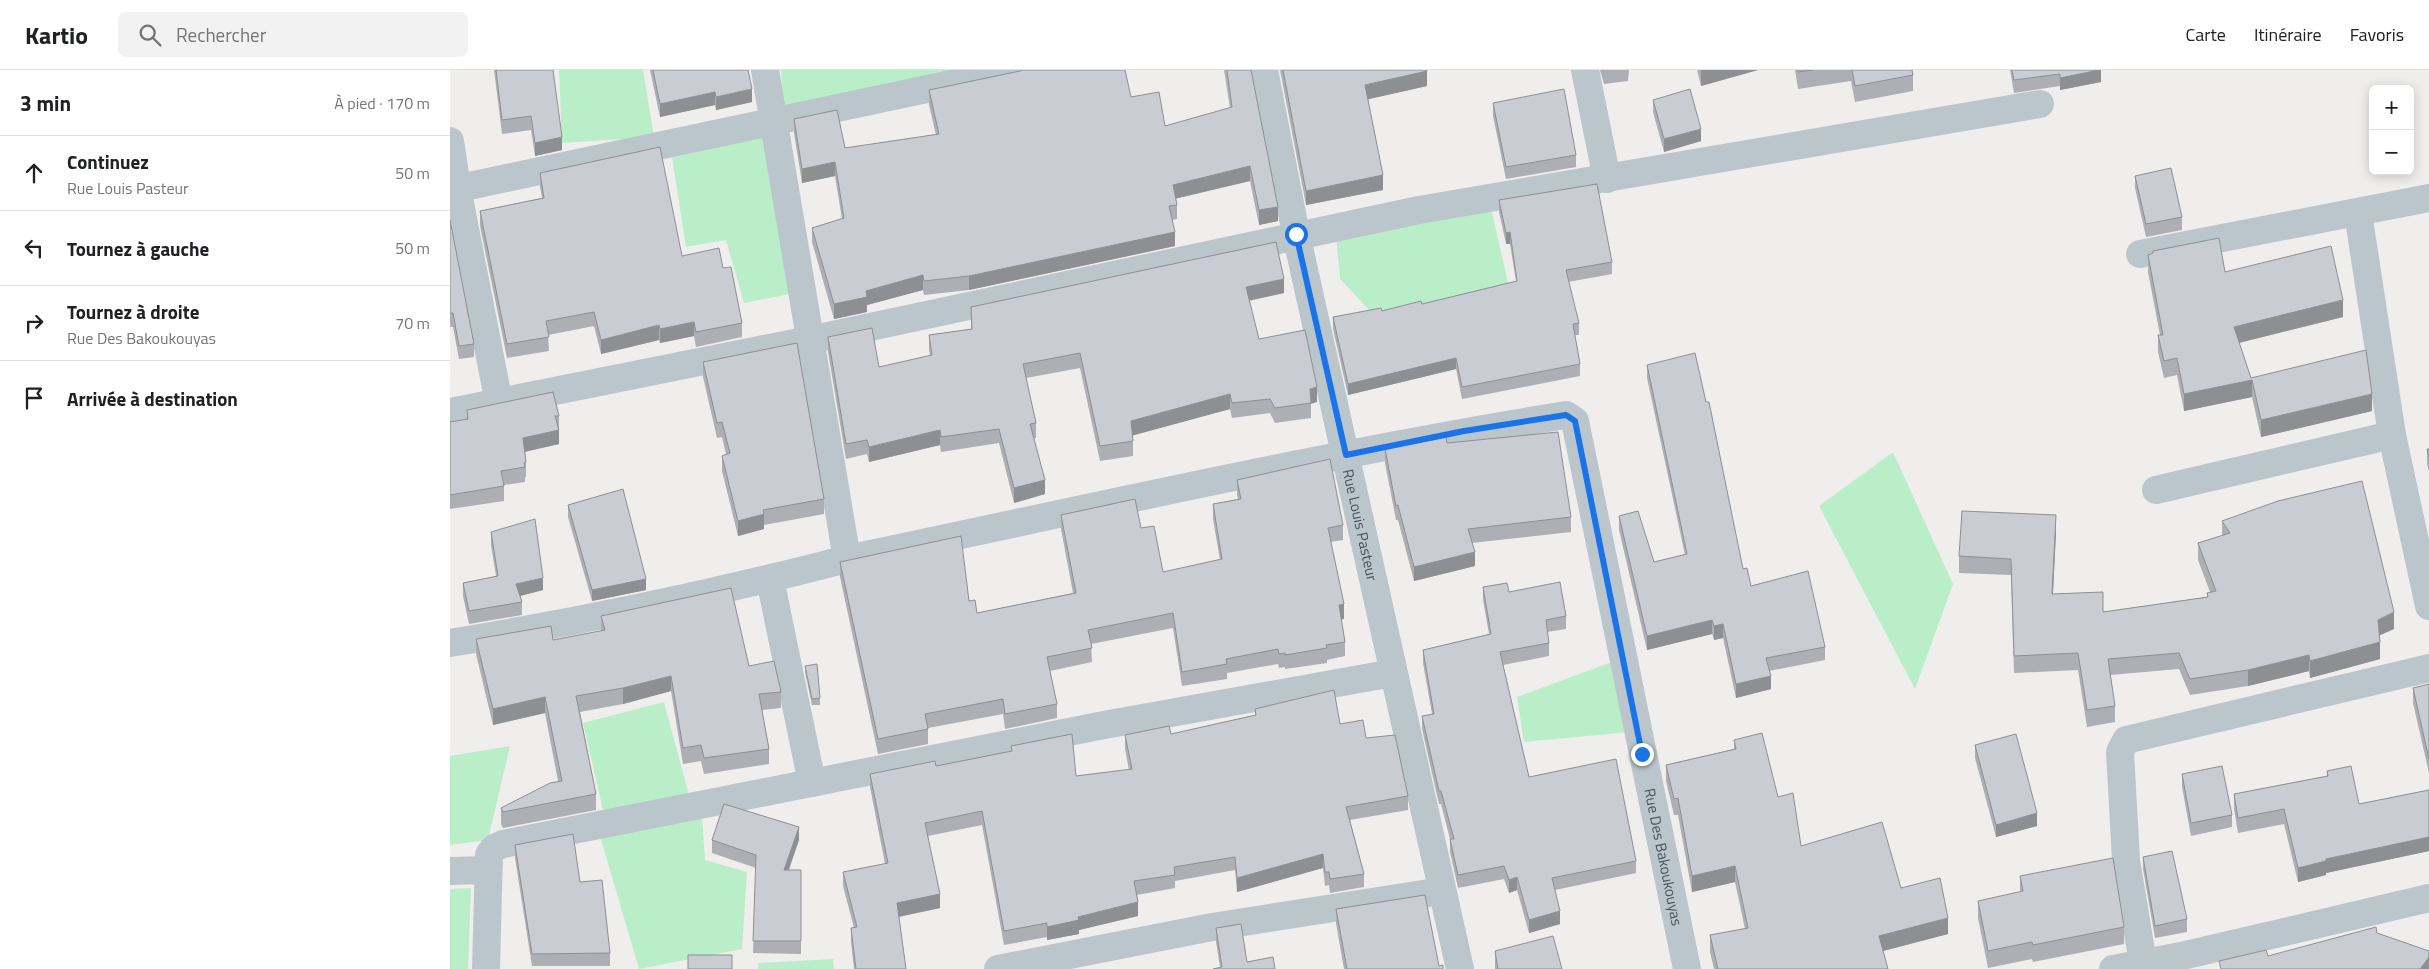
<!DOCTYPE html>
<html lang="fr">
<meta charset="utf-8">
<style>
body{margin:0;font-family:"Titillium Web",sans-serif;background:#f2f2f2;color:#202124}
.controls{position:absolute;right:15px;top:15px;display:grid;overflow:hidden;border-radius:8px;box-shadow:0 2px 12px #0003}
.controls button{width:45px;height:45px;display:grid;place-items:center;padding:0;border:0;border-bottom:1px solid #e0e0e0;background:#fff;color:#202124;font:25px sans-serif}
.stop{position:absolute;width:15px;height:15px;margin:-11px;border:4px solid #1a73e8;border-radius:50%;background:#fff}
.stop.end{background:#1a73e8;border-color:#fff;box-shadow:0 1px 5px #0008}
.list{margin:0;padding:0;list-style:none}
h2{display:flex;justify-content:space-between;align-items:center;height:65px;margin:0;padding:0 20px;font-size:21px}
h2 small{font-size:16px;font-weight:400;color:#757577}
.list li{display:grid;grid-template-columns:32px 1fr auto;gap:15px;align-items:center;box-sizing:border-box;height:75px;padding:0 20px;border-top:1px solid #e0e0e0}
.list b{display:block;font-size:19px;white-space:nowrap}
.list p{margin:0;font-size:16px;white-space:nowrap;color:#757577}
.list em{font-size:16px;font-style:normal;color:#757577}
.icon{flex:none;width:28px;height:28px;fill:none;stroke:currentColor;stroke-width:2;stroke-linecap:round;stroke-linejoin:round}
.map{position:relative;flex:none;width:1979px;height:899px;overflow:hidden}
header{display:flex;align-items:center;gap:30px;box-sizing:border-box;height:70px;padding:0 25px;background:#fff;border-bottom:1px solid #e0e0e0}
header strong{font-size:24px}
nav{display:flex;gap:28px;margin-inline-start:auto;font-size:18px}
.search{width:350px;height:45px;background:#f2f2f2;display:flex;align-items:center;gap:12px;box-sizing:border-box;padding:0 18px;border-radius:8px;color:#757577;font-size:19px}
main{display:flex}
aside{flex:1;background:#fff}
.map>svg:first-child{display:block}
.green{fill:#baeec9}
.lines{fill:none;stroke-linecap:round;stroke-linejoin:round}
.minor{stroke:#bbc6cc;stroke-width:28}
.wall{fill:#adafb5}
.shaded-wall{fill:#8d8f93}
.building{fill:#c9ccd2;stroke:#8d8f93}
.route{stroke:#1a73e8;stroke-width:6}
.labels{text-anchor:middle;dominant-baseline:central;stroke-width:4;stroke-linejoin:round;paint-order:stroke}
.street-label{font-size:15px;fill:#45525a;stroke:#fff}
</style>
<header>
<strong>Kartio</strong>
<div class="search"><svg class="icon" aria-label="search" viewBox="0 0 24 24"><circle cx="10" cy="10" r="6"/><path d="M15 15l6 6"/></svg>Rechercher</div>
<nav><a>Carte</a><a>Itinéraire</a><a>Favoris</a></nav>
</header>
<main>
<aside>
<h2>3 min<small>À pied · 170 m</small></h2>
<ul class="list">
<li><svg class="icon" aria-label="ahead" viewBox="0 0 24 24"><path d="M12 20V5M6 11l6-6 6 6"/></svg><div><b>Continuez</b><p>Rue Louis Pasteur</p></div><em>50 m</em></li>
<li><svg class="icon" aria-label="left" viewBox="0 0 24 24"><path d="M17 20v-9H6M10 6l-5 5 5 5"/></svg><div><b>Tournez à gauche</b></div><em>50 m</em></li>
<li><svg class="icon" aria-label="right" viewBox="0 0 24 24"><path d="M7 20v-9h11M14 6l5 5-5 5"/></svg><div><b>Tournez à droite</b><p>Rue Des Bakoukouyas</p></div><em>70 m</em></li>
<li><svg class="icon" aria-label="arrive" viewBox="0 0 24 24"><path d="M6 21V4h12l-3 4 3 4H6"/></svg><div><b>Arrivée à destination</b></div></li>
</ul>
</aside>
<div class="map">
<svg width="1979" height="899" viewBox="0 0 1979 899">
<rect width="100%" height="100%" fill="#f0eded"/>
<path class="green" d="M109,0H193L204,67L112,73Z
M331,0H505L333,38Z
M315,64L340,224L294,233L276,170L236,177L221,81Z
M1041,138L1059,217L926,247L890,209L886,164Z
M1443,382L1503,514L1465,619L1369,436Z
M1167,590L1179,662L1074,672L1067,627Z
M214,632L240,729L155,749L133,653Z
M60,676L38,770L0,775V686Z
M252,747L255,790L297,802L292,879L189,899L150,766Z
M21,818L18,899H0V819Z
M383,889L384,899H308V893Z"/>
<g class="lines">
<g class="minor">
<path d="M315,0L397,489"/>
<path id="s1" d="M814,0L846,164L1010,899"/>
<path d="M1135,0L1157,109"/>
<path d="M0,71L7,118L49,333"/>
<path d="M0,120L567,0"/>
<path d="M1908,143L1942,365L1979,536"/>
<path d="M1690,184L1979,128"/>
<path d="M0,342L359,270L969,140L1590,34"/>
<path d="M1706,420L1942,365"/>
<path d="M320,509L362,713"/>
<path id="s2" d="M0,573C134,551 266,523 397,489C636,439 875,384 1116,345L1125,351L1237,899"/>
<path d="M0,801L37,800"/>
<path d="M1693,893L1676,790L1670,682L1676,670L1979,598"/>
<path d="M36,899L39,785L44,778L53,774L654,655L943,603"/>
<path d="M548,899L762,857L992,821"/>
<path d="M1663,899L1736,885L1979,828"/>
</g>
</g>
<path class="wall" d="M44,0H103L112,80L85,86L81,60L52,64Z
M200,0H298L302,32L266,40L265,35L210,47Z
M774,0H801L828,151L809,155L800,111L725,129L727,135V149L722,150L725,176L519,220L474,225L473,220L417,235V242L384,249L362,172V158L392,149L385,106L352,113L344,63V49L395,78L486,65L479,35V20L681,27L715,56L780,38Z
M830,0H977V16L918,29L933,120L856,135Z
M1150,0H1179L1178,11L1154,14Z
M1247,0H1308L1251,16Z
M1345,0H1462L1463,5V21L1405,32L1401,11L1348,19Z
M1560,0H1651V12L1610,20V16L1564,23Z
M1203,30L1251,71L1214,82L1203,42Z
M1043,33L1126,85V97L1056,109L1043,46Z
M90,103L232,186L273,198L292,253V267L246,277L244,266L210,273L209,270L151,284L144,256L98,265L99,281L57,288L30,156V141L92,128L90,117Z
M1685,106L1732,147V160L1696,167L1685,118Z
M1049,130L1162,192V204L1118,212L1129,253V265H1125L1130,294V306L1012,329L1006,299L898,325L883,259V247L932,241L972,234L1066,211L1060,174H1056L1049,142Z
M0,150L24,274V287L9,289L3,257H0Z
M1703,181L1775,202L1893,247L1789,273L1801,308L1922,341L1811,367L1802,327L1734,341L1727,305L1714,308L1708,282V265H1710L1698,202V185L1703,183Z
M834,223L799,231L809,269L867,332L861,333V348L825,353L820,343L782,348L780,339L683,365V386L650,391L630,298L576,308L586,353V368H584L595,424L564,433L549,373L491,382L490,375L419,392L417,384L396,389L378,282V267L429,297L480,286L479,280V265L521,259V237Z
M253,292L374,429V444L314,455V459L288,466L272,401V386L276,384L272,367L267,368L253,307Z
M1197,295L1301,516L1375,577V590L1319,601L1321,619L1286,628L1273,568L1264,570L1262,564L1197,580L1169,460V446L1204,492L1235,485L1197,308Z
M17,340L109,346V374L75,382L76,392V407H75V412L54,415V431L0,439V352L17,349Z
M997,373L1121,447V462L1022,473L1025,496L964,511L948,450H946L935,393V379Z
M1977,379H1979V402L1977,394Z
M787,410L893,455V470L880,472L894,549H891L895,572V586L877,590V593L835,599V597L829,598L828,594L777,603V609L732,616L723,558L641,574L642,592L600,601L607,634V648L555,659L553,644L478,658V674L428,684L390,507V492L519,531L527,543L623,523L611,459V445L691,458L713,502L770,490L763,449V434L788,429L787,425Z
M118,435L196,520L142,531L118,447Z
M1772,451L1944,559L1930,565V589L1860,608L1859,601L1798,616L1740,625L1729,599L1660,605L1665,636V652L1637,657L1628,600L1564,603L1561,505L1509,503V486L1606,462L1603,524L1653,542L1757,527V523L1760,522L1748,490V473L1772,466Z
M41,462L93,520L70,526L72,532V545L19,554L13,526V513L46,506L41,475Z
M1033,517L1059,522L1116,546V559L1097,562L1099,573V586L1053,595L1079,707L1186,791V803L1105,820L1110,854L1079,863L1067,820L1059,823L1054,809L1008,818L1000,782V769L991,734H989L972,659V646L982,644L973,593V580L1039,564L1033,530Z
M151,546L299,596L331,622V638L312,640L319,679V694L254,704L251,691L233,694L221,621L173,634L130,642L146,724V740L53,758L51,754V738L108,711L95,643L43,655L26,584V569L103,570L151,561Z
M355,596L370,628V635H362L355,602Z
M1979,614V703L1963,633V618Z
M805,639L890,654L916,668L958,726V740L900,750L914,804V817L880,823L879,815L875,816L873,798L787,822L785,800L725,811V818L687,825L688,846L629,860V864L597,870V867L554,875L532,755L478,766L490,838L449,847L456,899H404L401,872V858H404L393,816V802L435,794L420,717V704L486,696L561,681V676L626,706L679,700L675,679V665L721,664L805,645Z
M1284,670L1328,727L1351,776L1451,818L1498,864L1433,881L1438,899H1264L1260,882V865L1295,859L1285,812L1242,822L1228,745H1224L1216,711V695L1284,679Z
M1525,675L1587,756L1546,767L1525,688Z
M1877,701L1909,734L1979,720V781L1876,803V805L1848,812L1834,754L1788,763L1784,739V724L1877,706Z
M1732,704L1782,745V757L1741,766L1732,717Z
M262,770H349L339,800H351V884L303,883L306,798L262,783Z
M65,775L130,812L160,883V896H82L65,788Z
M1693,787L1737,849V862L1705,868L1693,799Z
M1570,806L1674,857V874L1583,892L1582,889L1538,898L1528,848V831L1570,822Z
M886,839L989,896L993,899H894L886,853Z
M766,858L797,892L770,897L766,872Z
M1045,881L1112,899H1045Z"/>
<path class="shaded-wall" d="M1251,0H1308L1251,16Z
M1649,0H1651V12L1610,20V8Z
M977,1V16L915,30V15Z
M302,19V32L266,40V27Z
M265,22V35L210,47V34Z
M1251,59V71L1214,82V69Z
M112,67V80L85,86V73Z
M385,92V106L352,113V99Z
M800,96V111L723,129V115Z
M933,105V120L856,135V121Z
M828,137V151L809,155V140Z
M725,162V176L519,220V206Z
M1060,162V174H1056V163Z
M473,205V220L417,235V242L384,249V234L416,221Z
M834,209V223L796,231V217Z
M1893,230V247L1784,274V257Z
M244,252V266L210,273V259Z
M209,255V270L151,284V270Z
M1006,288V299L898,325V314Z
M1802,310V327L1734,341V324Z
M867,317V332L860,334V319Z
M780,324V339L681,366V351Z
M1922,324V341L1811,367V350Z
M109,360V374L73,382V368Z
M490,360V375L419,392V377Z
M595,410V424L564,433V418Z
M314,444V459L288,466V451Z
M1606,445V462L1602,541V524Z
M1025,482V496L964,511V497Z
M93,508V520L66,527V514Z
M196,509V520L142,531V520Z
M894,534V549L889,550V535Z
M1944,542V559L1928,566V550Z
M1262,550V564L1197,580V566Z
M1273,554V568L1264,570V556Z
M1930,572V589L1860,608V591Z
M1859,585V601L1798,616V600Z
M221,606V621L173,634V618Z
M1321,606V619L1286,628V614Z
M95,627V643L43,655V639Z
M1587,743V756L1546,767V755Z
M349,757V770L334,812V800Z
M1979,767V781L1876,803V805L1848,812V798L1876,789Z
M873,784V798L787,822V808Z
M1285,796V812L1242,822V806Z
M1067,807V820L1059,823V810Z
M490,824V838L447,847V833Z
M688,832V846L629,860V864L597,870V857L628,847Z
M1110,841V854L1079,863V850Z
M1498,848V864L1429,882V866Z
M1979,887V899H1970Z"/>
<path class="building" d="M46,0H103L112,67L85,73L81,46L52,50Z
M203,0H298L302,19L266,27L265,22L210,34Z
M572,0H675L681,27L709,22L715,56L782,37L777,0H801L828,137L809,140L800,96L723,115L727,135L719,136L725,162L519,206L474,211L473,205L416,221L417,227L384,234L362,158L394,148L385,92L352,99L344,49L387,40L395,78L489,64L479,20L570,1Z
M833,0H977V1L915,15L933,105L856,121Z
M1348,0H1363L1348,2Z
M1402,0H1462L1463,5L1405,16Z
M1562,0H1649L1610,8V4L1564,10Z
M1114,19L1126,85L1056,97L1043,33Z
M1240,19L1251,59L1214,69L1203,30Z
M210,77L232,186L269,178L273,198L281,197L292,253L246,262L244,252L210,259L209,255L151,270L144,242L96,251L99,267L57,274L30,141L94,128L90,103Z
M1721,98L1732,147L1696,154L1685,106Z
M1147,114L1162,192L1116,200L1129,253L1123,254L1130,294L1012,317L1006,288L898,314L883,247L931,238L932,241L971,231L972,234L1067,211L1060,162L1056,163L1049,130Z
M0,150L24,274L9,276L3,243H0Z
M1769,168L1775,202L1881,176L1893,230L1784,257L1801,308L1916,280L1922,324L1811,350L1802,310L1734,324L1727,288L1714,291L1708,265H1713L1698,185L1703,183V181Z
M826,172L834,209L796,217L809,269L855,260L867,317L860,319L861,333L825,338L820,329L782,333L780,324L681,351L683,371L650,376L630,283L573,294L586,353L580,354L595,410L564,418L549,359L491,367L490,360L419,377L417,370L396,374L378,267L422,258L429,297L482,285L479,265L522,259L521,237Z
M347,273L374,429L313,440L314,444L288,451L272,386L280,383L272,352L267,353L253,292Z
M1245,283L1256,332H1259L1293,499L1297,498L1301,516L1358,501L1375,577L1316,588L1321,606L1286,614L1273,554L1264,556L1262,550L1197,566L1169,446L1188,441L1204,492L1237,484L1197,295Z
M103,322L109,346H105L109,360L73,368L76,392L74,393L75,397L51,401L54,416L0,425V352L18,349L17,340Z
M1108,362L1121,447L1018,459L1025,482L964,497L948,435L946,436L935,379L996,367L997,373Z
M1977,379H1979V387Z
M880,389L893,455L878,458L894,534L889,535L895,572L876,575L877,578L835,585V583L829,584L828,579L776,589L777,594L732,602L723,543L638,560L642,578L597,587L607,634L555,644L553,629L475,644L478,659L428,669L390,492L511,466L519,531L525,530L527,543L626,523L611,445L685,429L691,458L704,456L713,502L772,489L763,434L791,429L787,410Z
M1912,411L1944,542L1928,550L1930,572L1860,591L1859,585L1798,600L1740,609L1729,583L1658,589L1665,636L1637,640L1628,583L1564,586L1561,489L1509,486L1512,441L1606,445L1602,524L1653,522V542L1758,527L1757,523L1766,521L1748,473L1780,463L1772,451L1828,431Z
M173,419L196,509L142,520L118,435Z
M85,449L93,508L66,514L72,532L19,541L13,513L48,506L41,462Z
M1110,512L1116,546L1096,550L1099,573L1050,582L1079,707L1166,689L1186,791L1102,808L1110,841L1079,850L1067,807L1059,810L1054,796L1008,805L1000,769H1004L991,721H989L972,646L984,644L973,580L1041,564L1033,517L1057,513L1059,522Z
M281,518L299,596L324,591L331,622L309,624L319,679L254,688L251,675L233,678L221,606L173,618L126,626L146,724L53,742L51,738L100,713L112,711L95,627L43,639L26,569L101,556L103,570L155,560L151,546Z
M367,594L370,628L362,629L355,596Z
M1979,614V689L1963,618Z
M884,620L890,654L913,650L916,668L945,665L958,726L896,737L914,804L880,809L879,802H875L873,784L787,808L785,787L724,797L725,805L684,811L688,832L628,847L629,850L597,857V853L554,861L532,741L475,753L490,824L447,833L456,899H406L401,858L407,857L393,802L438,793L420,704L485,691L486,696L562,681L561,676L622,664L626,706L682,699L675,665L719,656L721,664L806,645L805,639Z
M1312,663L1328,727L1343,723L1351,776L1432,752L1451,818L1490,808L1498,848L1429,866L1438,899H1268L1260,865L1298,858L1285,796L1242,806L1228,728L1224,729L1216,695L1286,679L1284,670Z
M1566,664L1587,743L1546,755L1525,675Z
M1772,696L1782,745L1741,753L1732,704Z
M1901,696L1909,734L1979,720V767L1876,789V791L1848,798L1834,739L1788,748L1784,724L1878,706L1877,701Z
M274,734L349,757L334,800H351V871H303L306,785L262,770Z
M123,764L130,812L152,810L160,883L82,884L65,775Z
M1722,781L1737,849L1705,856L1693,787Z
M1663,788L1674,857L1583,875L1582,872L1538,881L1528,831L1573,821L1570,806Z
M975,825L989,896L993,895V899H897L886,839Z
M791,854L797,892L823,887L825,899H763L772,897L766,858Z
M1926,857L1927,863L1979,881V887L1970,899H1771L1769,891L1816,880L1818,886Z
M1103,866L1112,899H1048L1045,881Z
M238,885H282V899H238Z"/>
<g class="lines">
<path class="route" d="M846,164L896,385L1014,361L1116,345L1125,351L1192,684"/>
</g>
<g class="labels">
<g class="street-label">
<text stroke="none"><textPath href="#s1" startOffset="465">Rue Louis Pasteur</textPath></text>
<text stroke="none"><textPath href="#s2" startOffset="1595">Rue Des Bakoukouyas</textPath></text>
</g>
</g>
</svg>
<div class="controls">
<button>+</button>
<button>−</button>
</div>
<div class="stop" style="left:846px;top:164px"></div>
<div class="stop end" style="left:1192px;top:684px"></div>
</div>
</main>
